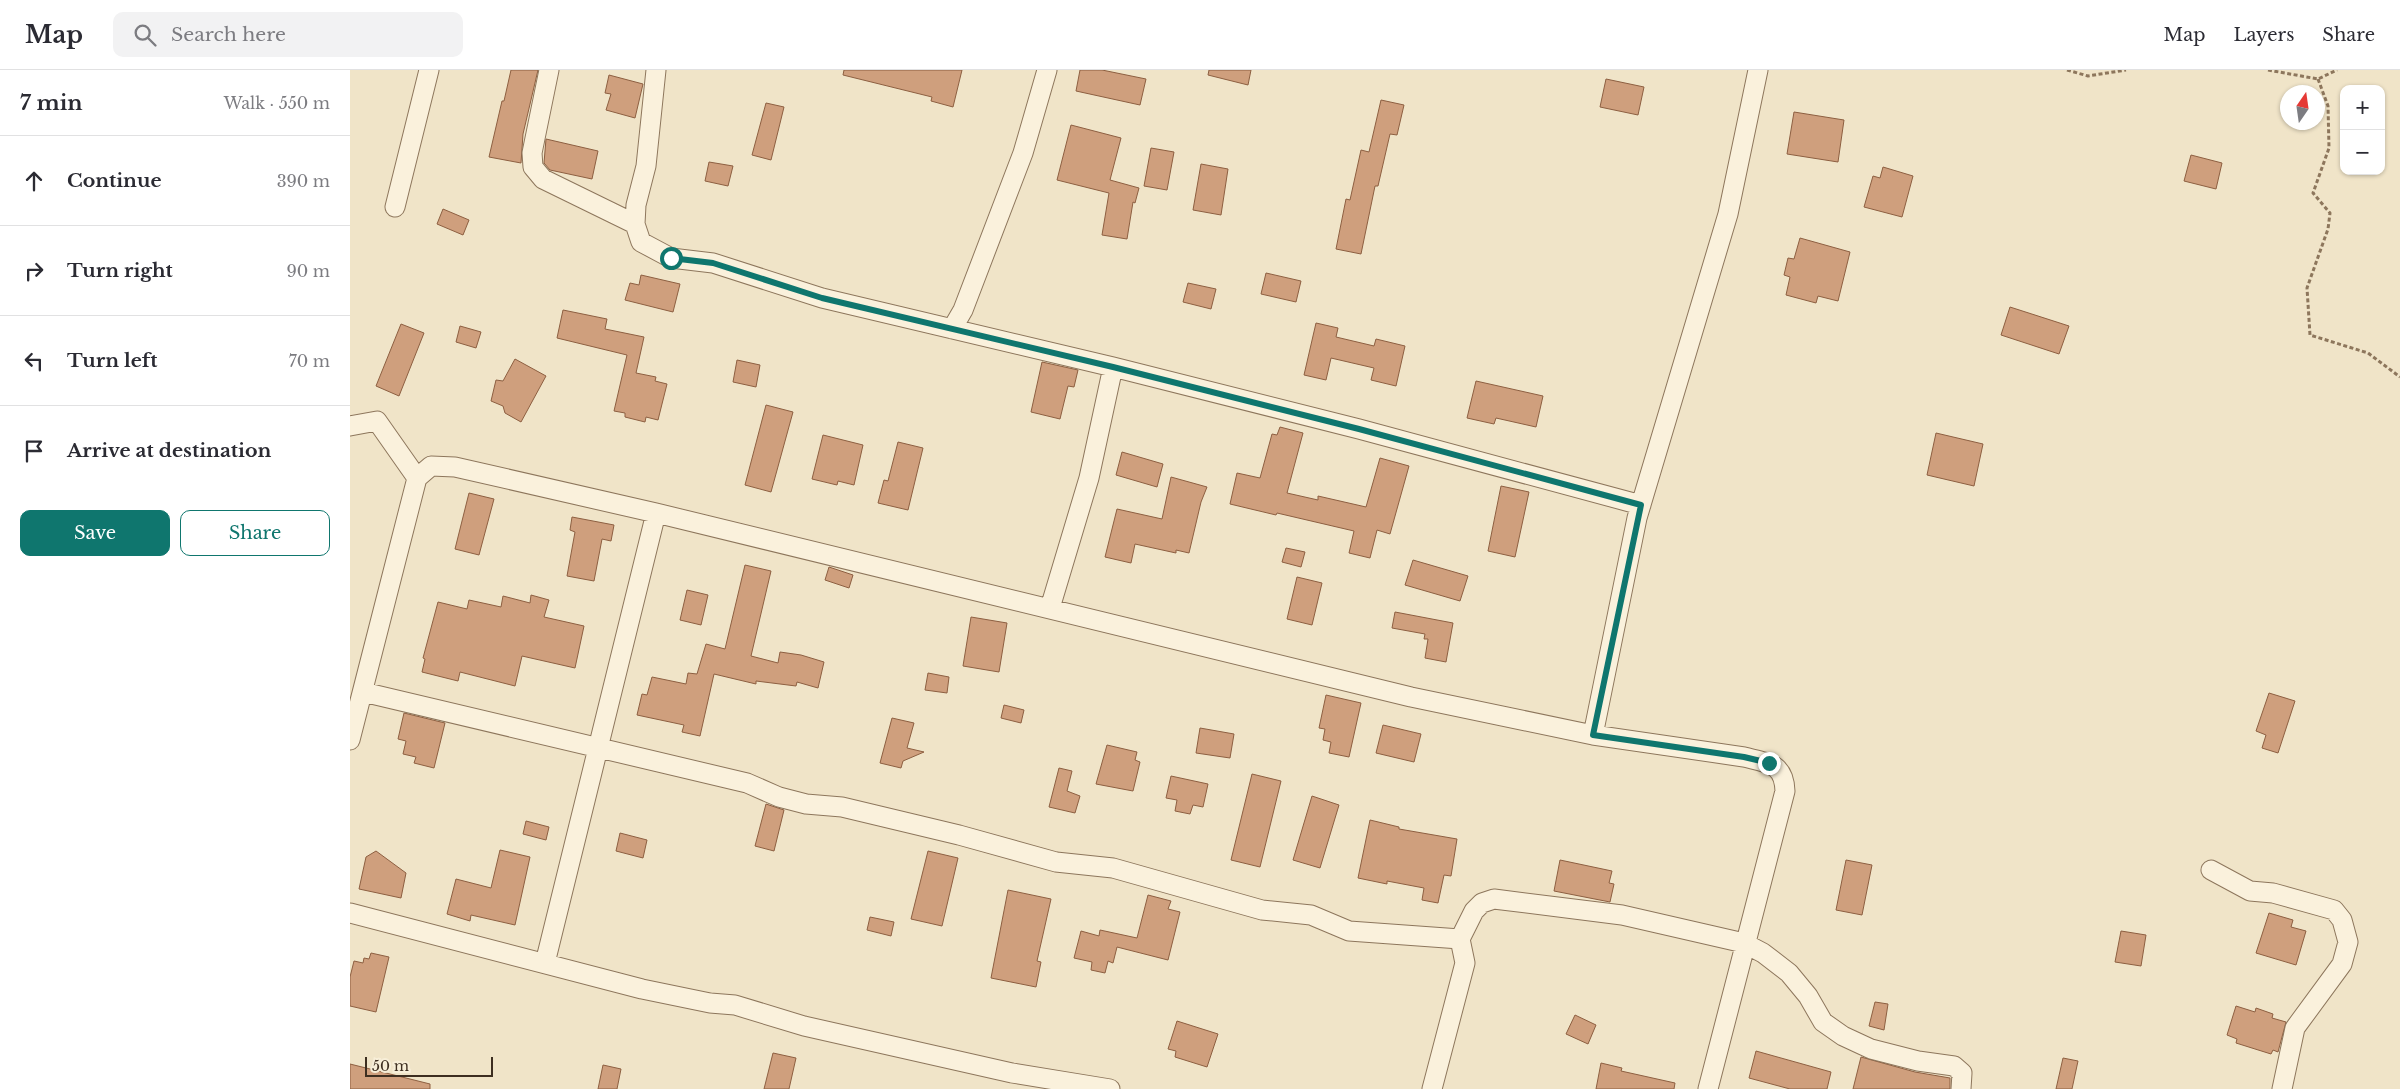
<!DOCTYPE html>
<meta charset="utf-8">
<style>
body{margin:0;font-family:"Libre Baskerville",serif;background:#f2f2f3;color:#2b2b33}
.controls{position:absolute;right:15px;top:15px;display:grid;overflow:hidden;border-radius:10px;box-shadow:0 1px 4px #0004}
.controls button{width:45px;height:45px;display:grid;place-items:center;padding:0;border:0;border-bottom:1px solid #e1e1e2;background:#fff;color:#2b2b33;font:25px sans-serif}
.compass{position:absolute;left:1930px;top:15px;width:45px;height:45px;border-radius:50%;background:#fff;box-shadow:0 1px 4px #0004;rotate:13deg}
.scale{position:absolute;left:15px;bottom:12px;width:128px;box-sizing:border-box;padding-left:5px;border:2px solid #3d2e20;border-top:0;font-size:14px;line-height:18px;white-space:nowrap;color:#3d2e20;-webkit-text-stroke:4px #f7eed8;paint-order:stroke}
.stop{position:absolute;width:15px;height:15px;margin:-11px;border:4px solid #0f766e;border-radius:50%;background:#fff}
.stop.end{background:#0f766e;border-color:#fff;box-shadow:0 1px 5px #0008}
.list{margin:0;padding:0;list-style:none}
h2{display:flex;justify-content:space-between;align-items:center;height:65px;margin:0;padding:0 20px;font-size:21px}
h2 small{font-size:16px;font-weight:400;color:#7c7c81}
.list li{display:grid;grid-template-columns:32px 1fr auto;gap:15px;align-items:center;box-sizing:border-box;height:90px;padding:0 20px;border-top:1px solid #e1e1e2}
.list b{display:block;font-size:19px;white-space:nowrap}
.list em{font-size:16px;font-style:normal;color:#7c7c81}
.actions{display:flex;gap:10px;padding:15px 20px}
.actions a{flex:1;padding:11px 0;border:1px solid #0f766e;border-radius:10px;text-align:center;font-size:18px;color:#0f766e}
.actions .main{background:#0f766e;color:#fff}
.icon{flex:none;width:28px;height:28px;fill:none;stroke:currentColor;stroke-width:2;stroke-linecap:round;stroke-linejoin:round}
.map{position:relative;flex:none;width:2050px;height:1019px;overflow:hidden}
header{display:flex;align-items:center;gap:30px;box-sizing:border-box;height:70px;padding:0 25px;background:#fff;border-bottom:1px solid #e1e1e2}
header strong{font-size:24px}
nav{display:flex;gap:28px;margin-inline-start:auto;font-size:18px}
.search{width:350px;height:45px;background:#f2f2f3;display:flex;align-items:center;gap:12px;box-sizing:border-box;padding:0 18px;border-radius:10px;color:#7c7c81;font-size:19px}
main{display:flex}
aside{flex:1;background:#fff}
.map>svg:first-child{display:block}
.building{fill:#cf9f7d;stroke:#8d5f41}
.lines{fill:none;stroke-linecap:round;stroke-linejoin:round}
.minor-casing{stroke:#8d765c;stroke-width:21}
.path{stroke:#8d765c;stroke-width:3;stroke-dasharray:4 2.5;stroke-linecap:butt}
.minor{stroke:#faf1dc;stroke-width:19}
.route{stroke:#0f766e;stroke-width:6}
</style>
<header>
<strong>Map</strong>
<div class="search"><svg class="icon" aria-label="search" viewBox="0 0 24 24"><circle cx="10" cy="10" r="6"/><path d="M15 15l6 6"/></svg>Search here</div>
<nav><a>Map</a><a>Layers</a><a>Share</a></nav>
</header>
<main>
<aside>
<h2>7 min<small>Walk · 550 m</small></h2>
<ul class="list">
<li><svg class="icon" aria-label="ahead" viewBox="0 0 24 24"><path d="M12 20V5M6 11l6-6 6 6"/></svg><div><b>Continue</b></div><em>390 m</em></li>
<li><svg class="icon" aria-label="right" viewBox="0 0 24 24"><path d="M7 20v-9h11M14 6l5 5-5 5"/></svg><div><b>Turn right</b></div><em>90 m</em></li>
<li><svg class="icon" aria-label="left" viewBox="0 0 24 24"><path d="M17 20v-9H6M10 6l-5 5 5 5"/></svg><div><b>Turn left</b></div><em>70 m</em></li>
<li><svg class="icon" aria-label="arrive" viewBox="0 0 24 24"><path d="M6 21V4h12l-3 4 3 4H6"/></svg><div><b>Arrive at destination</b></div></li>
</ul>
<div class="actions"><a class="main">Save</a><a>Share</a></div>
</aside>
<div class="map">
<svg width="2050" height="1019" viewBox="0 0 2050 1019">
<rect width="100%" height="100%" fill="#f0e4c8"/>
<path class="building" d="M161,0H188L173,64L171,93L139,87L152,31H154Z
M494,0H612L603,37L581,31L582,27L493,5Z
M730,0H752L796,9L790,35L726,21Z
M859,0H901L898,15L858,5Z
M259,5L293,14L285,48L256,40L261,24L255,23Z
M1256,9L1294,17L1288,45L1250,37Z
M1031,30L1054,35L1047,65L1040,64L1028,116H1025L1011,184L986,179L996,129L1000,130L1011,80L1019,82Z
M416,33L434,37L421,90L402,85Z
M1444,42L1494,50L1488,92L1437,84Z
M721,55L771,68L760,110L789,118L785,133L783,132L777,169L752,165L759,123L707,110Z
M196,69L248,81L242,109L200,100L194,93Z
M801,78L824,82L817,120L794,116Z
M1841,85L1872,93L1866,119L1834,111Z
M359,92L383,96L378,116L355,111Z
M851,94L878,99L871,145L843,140Z
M1533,97L1563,106L1552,147L1514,137L1523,106L1530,108Z
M93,139L119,150L113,165L87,154Z
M1450,168L1500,182L1488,231L1468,226L1466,233L1436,225L1440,207L1434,205L1438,188L1444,189Z
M916,203L951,211L946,232L911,224Z
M291,205L330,214L323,242L275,230L280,213L289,215Z
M838,213L866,219L861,239L833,232Z
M1660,237L1719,256L1709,284L1651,265Z
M213,240L257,249L255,259L294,267L286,303L306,307L305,311L317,314L308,350L296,347L295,352L275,347V343L264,341L277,285L207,268Z
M966,253L988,258L986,267L1024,276L1026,269L1055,276L1046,316L1021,310L1024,298L981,288L976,310L954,305Z
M51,254L74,263L49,326L26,316Z
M110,256L131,262L126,278L106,272Z
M165,289L196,306L171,352L155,343L153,336L141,331L146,310L153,311Z
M387,290L410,295L406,317L383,312Z
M692,292L728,300L724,317L718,316L710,349L681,342Z
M1126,311L1193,326L1186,357L1146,348L1144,354L1117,348Z
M416,335L443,342L421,422L395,415Z
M930,357L953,363L937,423L968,430V426L1016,437L1030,388L1059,396L1040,464L1027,460L1020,488L999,483L1004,461L927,443L926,445L880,434L887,403L910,408L922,364L927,365Z
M1586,363L1633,374L1624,416L1577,405Z
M473,365L513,375L504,415L488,411L487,415L462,409Z
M548,372L573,378L558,440L528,433L534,410L538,411Z
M772,382L813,394L807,417L766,405Z
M821,407L857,417L851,432L839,483L826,480V483L785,474L781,493L755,487L767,439L812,449Z
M1151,416L1179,422L1165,487L1138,481Z
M119,423L144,429L129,485L105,479Z
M222,447L264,455L261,471L252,469L244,511L217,506L225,462L220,460Z
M936,478L955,482L951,497L932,492Z
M1063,490L1118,506L1110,531L1055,515Z
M395,495L421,501L401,586L428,593L430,582L451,585L474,592L468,618L447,612L446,616L406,611V614L364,604L350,666L332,662L334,655L287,645L292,624L297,625L302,607L336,614L338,603L347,604L356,574L375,579Z
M479,497L503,505L499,518L475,510Z
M947,507L972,513L962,555L937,549Z
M337,520L358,525L351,555L330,550Z
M181,525L199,530L194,547L234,556L225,598L172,586L165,616L110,602L108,611L72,602L75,589L73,588L88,532L117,539L119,530L151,537L153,526L180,533Z
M1045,542L1103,553L1096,592L1075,588L1078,569H1074L1075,564L1042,558Z
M621,547L657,553L649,602L613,596Z
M578,603L599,607L597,623L575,620Z
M1919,623L1945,631L1928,683L1912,678L1916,665L1906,661Z
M976,625L1011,633L999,687L979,683L981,672L973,670L975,659L969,658Z
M654,635L674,640L671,653L651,648Z
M54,643L95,653L84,698L64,693L66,687L53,684L56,671L48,669Z
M542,648L564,653L557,678L574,682L553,691L551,698L530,693Z
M1033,655L1071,664L1064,692L1026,683Z
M850,658L884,664L880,688L846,683Z
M757,675L787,682L785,690L790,692L783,721L746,714Z
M709,698L722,701L717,721L730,726L725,743L699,737Z
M902,704L931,711L910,797L881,790Z
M821,706L858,714L853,737L843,735L840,744L825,741L827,730L816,728Z
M962,726L989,735L970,798L943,790Z
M416,734L434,740L424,781L405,776Z
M1020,750L1049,757V759L1107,769L1101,806L1094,805L1088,833L1072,830L1074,818L1037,811V814L1008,808Z
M176,751L199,757L196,770L173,764Z
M270,763L297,770L293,788L266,781Z
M150,780L180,787L165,855L121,845L120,851L97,844L106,809L141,818Z
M26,781L56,803L51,828L9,819L16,787Z
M578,781L608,788L592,856L561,849Z
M1210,790L1262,801L1259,813L1264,814L1260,832L1204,821Z
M1496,790L1522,795L1512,845L1486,840Z
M658,820L701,829L687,891L691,892L686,917L641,908Z
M798,825L821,831L818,839L830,842L818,890L767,877L763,893L758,891L755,903L741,900L742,892L724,888L731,861L749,866L750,860L787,868Z
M1919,843L1943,850L1941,857L1956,861L1946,895L1906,883Z
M520,847L544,852L541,866L517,860Z
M1771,861L1796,865L1791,896L1765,892Z
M21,883L39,887L26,942L0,936V907L4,891L13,893L14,888L19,889Z
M1525,932L1538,934L1534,960L1519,956Z
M1886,936L1905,942L1906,938L1923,944L1922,948L1936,952L1928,982L1923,980L1921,984L1886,973L1887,969L1877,965Z
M1225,945L1246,955L1238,974L1216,964Z
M827,951L868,964L857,997L825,987L826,981L818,979Z
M1406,981L1481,1002L1477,1019H1440L1399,1008Z
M423,983L446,988L439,1019H414Z
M1511,987L1565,1002L1600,1008V1019H1503Z
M1713,988L1728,991L1722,1019H1706Z
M1251,993L1272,998L1271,1001L1325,1013L1324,1019H1246Z
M0,994L80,1014V1019H0Z
M253,995L271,999L267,1019H248Z"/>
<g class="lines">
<defs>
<path id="minor" d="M199,0L182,83L183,97L193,109L285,154
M306,0L296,96L286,135L285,154L291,172L321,188L363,193L472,228L763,297L1009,359L1291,435
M45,137L79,0
M602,259L613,240L673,83L697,0
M0,356L27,351L67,408
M700,538L739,408L763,297
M13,622L397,713L429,727L456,734L492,737L609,765L706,792L763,798L912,840L961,845L999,861L1110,869
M1243,665L1287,448L1378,144L1408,0
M0,670L67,408L81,396L105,397L306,443L1061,627L1243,665L1394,687C1418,693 1434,693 1435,721L1358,1019
M1861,800L1900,821L1923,823L1984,840L1992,850L1998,872L1992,894L1945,958L1932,1019
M0,843L292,919L360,933L385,935L454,956L662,1003L760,1019
M195,893L306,443
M1082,1019L1115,893L1110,869L1124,841L1132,833L1144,829L1272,845L1394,873L1413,883L1439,903L1458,926L1473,952L1493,966L1521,979L1568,991L1604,996L1612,1003L1611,1019"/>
</defs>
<use href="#minor" class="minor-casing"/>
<path class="path" d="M1717,0L1738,6L1776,0
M1918,0L1968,9L1987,0
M1968,9L1978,36L1979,78L1963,123L1980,143L1978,159L1957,218L1960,265L2018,283L2050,307"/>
<use href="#minor" class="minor"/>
</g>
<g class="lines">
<path class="route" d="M321,188L363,193L472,228L763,297L1009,359L1291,435L1243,665L1394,687L1419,693"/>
</g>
</svg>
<div class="controls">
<button>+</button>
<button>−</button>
</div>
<svg class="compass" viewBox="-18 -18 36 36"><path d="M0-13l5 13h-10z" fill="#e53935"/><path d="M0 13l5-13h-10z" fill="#7c7c81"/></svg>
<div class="scale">50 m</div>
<div class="stop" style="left:321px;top:188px"></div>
<div class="stop end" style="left:1419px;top:693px"></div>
</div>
</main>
